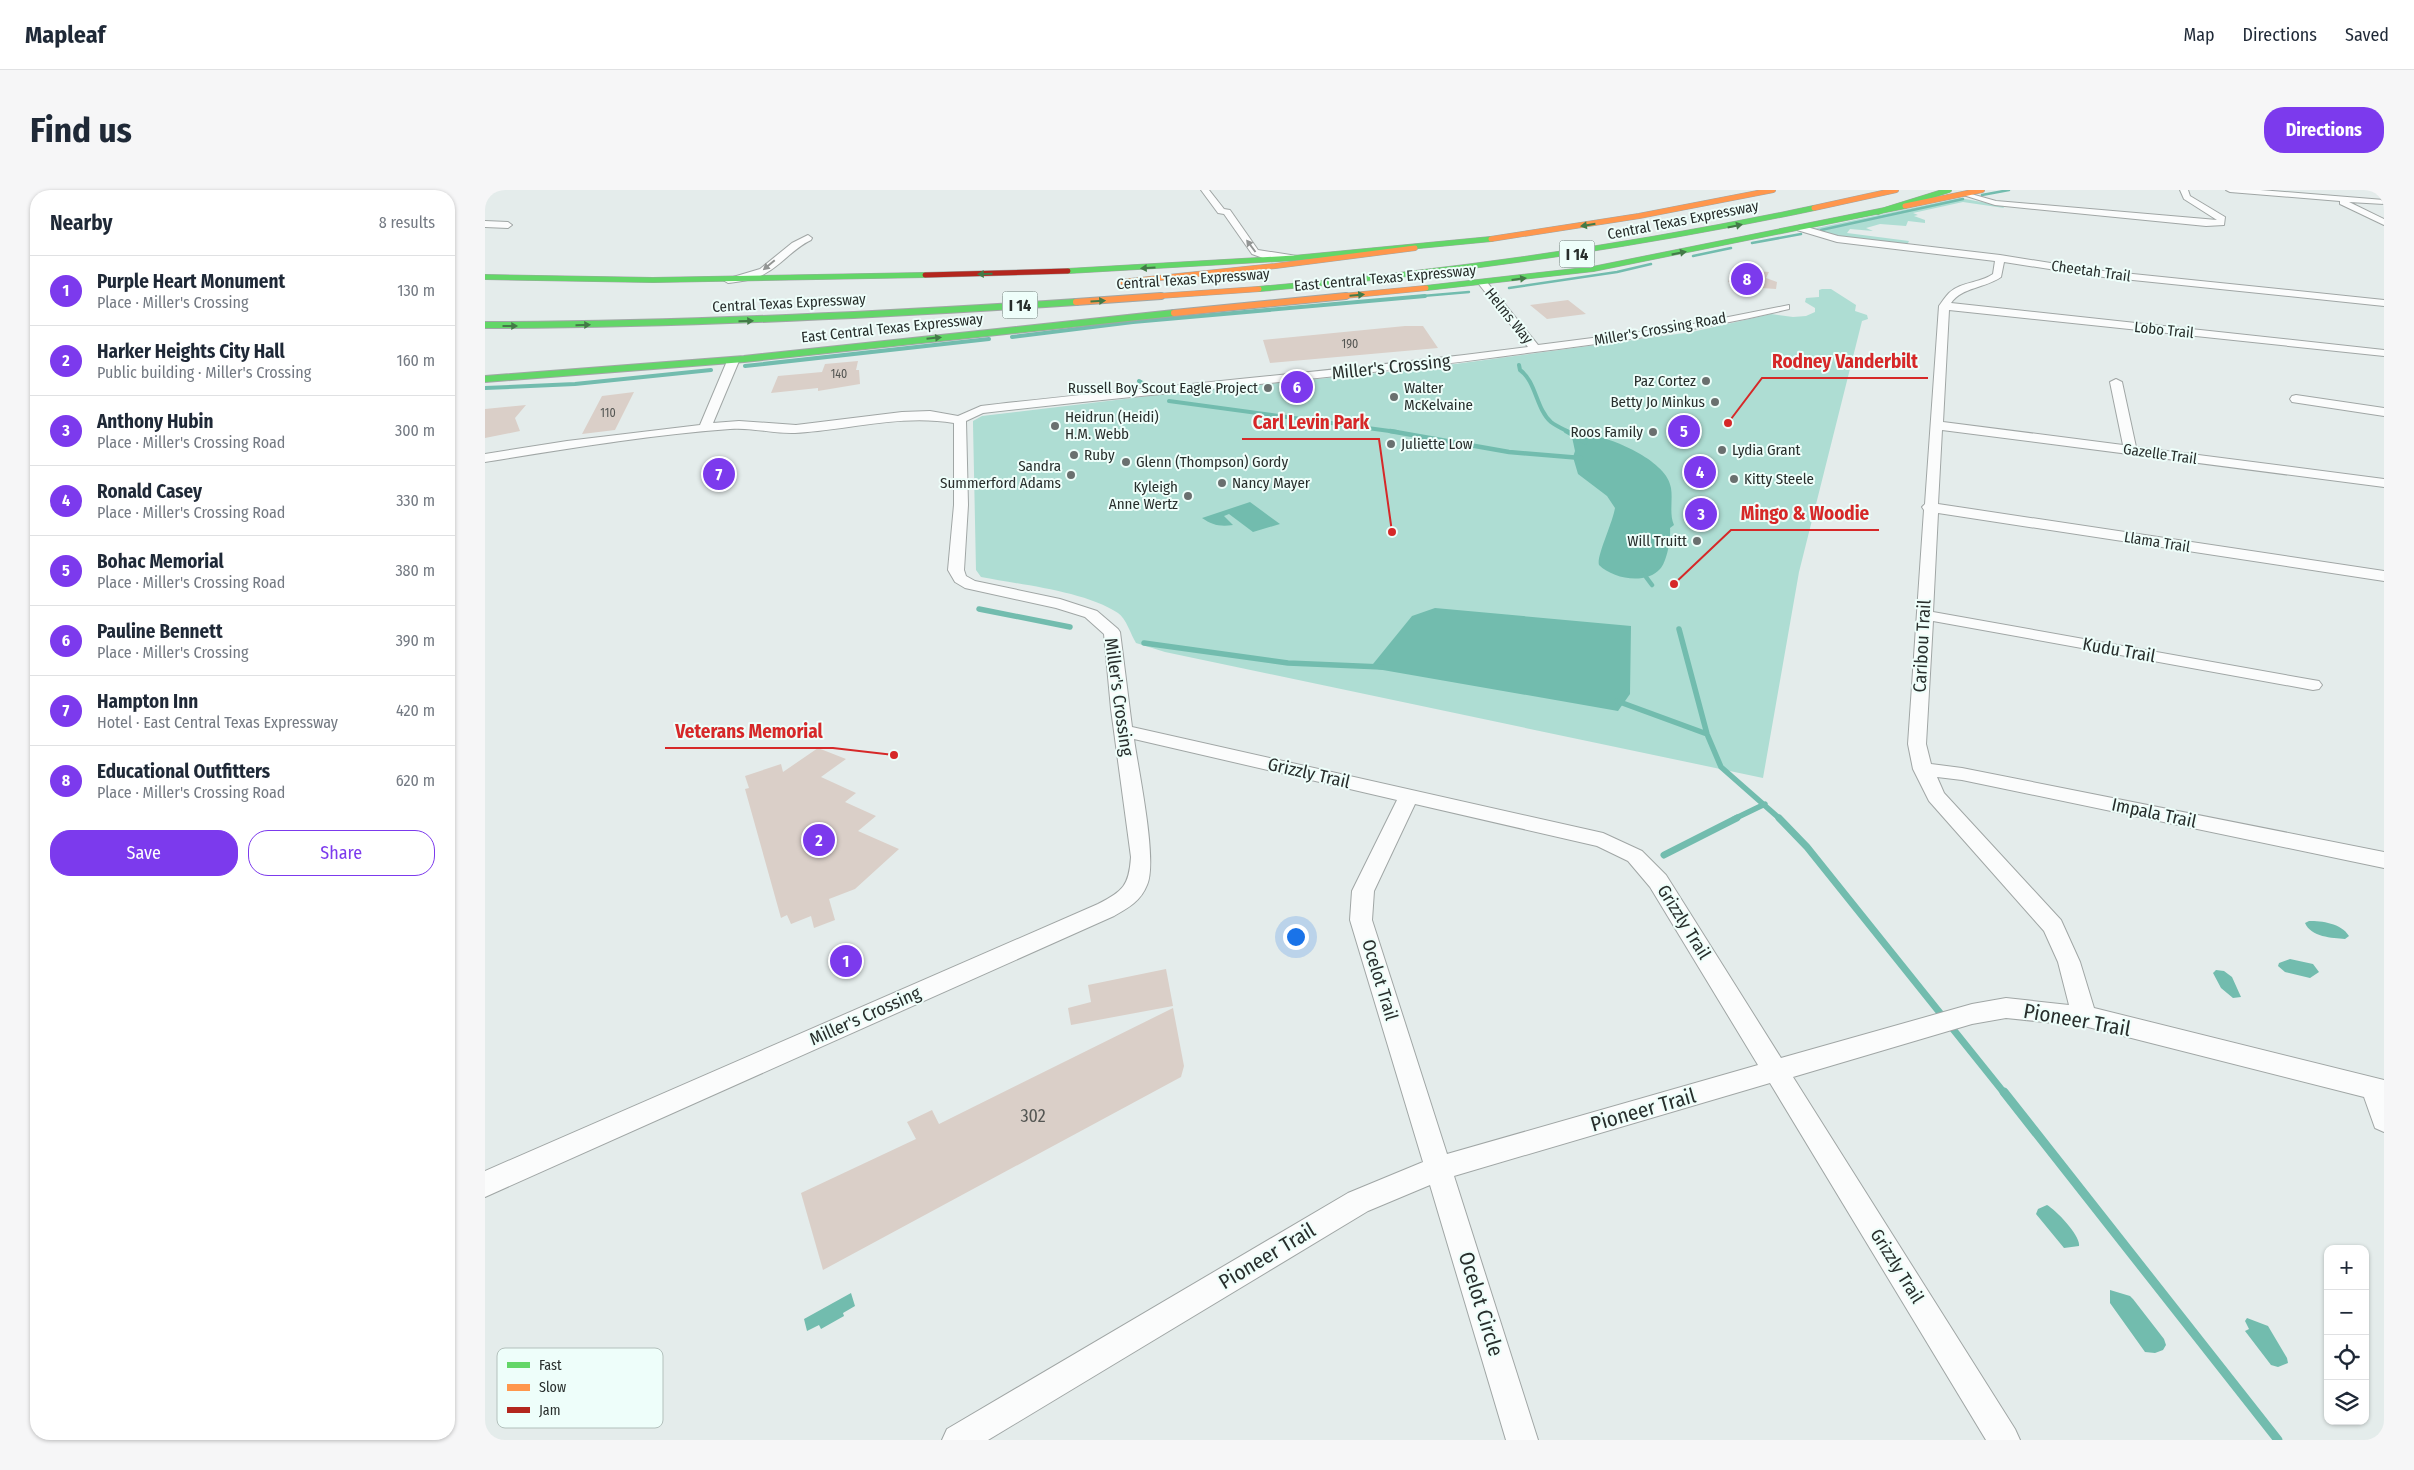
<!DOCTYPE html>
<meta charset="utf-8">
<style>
body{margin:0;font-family:"Fira Sans Condensed",sans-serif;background:#f6f6f7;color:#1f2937}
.controls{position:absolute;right:15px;bottom:15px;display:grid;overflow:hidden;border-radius:10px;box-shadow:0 1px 4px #0004}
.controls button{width:45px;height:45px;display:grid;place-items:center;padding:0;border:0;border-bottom:1px solid #e0e1e3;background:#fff;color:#1f2937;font:25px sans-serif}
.you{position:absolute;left:810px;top:746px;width:18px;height:18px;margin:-12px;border:4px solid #fff;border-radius:50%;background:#1a73e8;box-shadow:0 0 0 8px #1a73e833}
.badge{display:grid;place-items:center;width:32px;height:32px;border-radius:50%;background:#7c3aed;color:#fff;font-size:16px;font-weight:700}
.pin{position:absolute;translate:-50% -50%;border:2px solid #fff;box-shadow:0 1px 5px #0006}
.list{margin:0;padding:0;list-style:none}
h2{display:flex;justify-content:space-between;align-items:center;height:65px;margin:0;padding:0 20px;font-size:21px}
h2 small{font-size:16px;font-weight:400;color:#747a83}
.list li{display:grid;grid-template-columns:32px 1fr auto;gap:15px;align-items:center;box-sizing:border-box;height:70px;padding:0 20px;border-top:1px solid #e0e1e3}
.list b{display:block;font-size:19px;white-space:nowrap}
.list p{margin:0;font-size:16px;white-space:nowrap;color:#747a83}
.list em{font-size:16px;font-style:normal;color:#747a83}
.actions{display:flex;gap:10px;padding:15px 20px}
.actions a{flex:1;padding:11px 0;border:1px solid #7c3aed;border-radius:20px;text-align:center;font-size:18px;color:#7c3aed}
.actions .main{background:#7c3aed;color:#fff}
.icon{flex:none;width:28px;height:28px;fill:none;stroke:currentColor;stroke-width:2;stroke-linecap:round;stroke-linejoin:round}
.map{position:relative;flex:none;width:1899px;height:1250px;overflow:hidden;border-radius:20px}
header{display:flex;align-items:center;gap:30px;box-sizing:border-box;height:70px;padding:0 25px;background:#fff;border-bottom:1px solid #e0e1e3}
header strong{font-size:24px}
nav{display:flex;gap:28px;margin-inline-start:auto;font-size:18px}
.intro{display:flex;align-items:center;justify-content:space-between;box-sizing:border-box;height:120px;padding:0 30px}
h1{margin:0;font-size:35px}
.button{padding:12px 22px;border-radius:20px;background:#7c3aed;color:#fff;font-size:18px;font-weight:700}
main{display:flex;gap:30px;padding:0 30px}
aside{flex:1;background:#fff;border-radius:20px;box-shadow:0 1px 4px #0004}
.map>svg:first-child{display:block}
.green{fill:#aeddd3}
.water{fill:#72bcae}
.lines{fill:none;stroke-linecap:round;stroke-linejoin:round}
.stream-far5{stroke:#72bcae;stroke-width:2.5}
.stream-far4{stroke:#72bcae;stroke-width:4}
.stream-far3{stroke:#72bcae;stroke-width:4.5}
.stream-far2{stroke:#72bcae;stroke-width:5.5}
.stream-far1{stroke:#72bcae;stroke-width:7}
.stream{stroke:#72bcae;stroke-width:9}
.building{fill:#dacfc8}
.street-casing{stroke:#a0a6a5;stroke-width:2}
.fast-far1-casing{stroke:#a0a6a5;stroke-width:6}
.fast-casing{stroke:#a0a6a5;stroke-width:8}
.slow-far1-casing{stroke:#a0a6a5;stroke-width:6}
.slow-casing{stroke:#a0a6a5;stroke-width:8}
.jam-casing{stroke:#a0a6a5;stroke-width:6}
.street{fill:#fbfcfc;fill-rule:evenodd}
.fast-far1{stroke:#63d668;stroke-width:5}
.fast{stroke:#63d668;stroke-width:6}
.slow-far1{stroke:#ff974d;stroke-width:5}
.slow{stroke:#ff974d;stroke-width:6}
.jam{stroke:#b3261e;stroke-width:5}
.oneway{fill:#437a47}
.oneway2{fill:#929594}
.poi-dot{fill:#6a706f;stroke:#eefefa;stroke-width:2}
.labels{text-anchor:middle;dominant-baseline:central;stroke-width:4;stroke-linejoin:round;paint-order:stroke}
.far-number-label{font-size:12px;fill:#545653}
.far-street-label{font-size:15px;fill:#282e2c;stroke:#eefefa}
.far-poi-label{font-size:15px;fill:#282e2c;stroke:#eefefa;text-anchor:start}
.shield{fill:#eefefa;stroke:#636c6a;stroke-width:1}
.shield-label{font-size:16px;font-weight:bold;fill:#282e2c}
.street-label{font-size:18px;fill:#282e2c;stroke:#eefefa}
.near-number-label{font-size:18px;fill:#545653}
.near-street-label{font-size:21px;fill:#282e2c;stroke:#eefefa}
.key{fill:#eefefa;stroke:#b3c0bc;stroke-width:1}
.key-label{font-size:14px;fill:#282e2c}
.leader{fill:none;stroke:#d62828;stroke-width:2}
.callout-dot{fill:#d62828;stroke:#eefefa;stroke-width:2}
.callout-label{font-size:19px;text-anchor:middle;font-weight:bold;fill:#d62828;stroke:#eefefa;stroke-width:4;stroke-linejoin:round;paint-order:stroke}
</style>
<header>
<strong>Mapleaf</strong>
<nav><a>Map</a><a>Directions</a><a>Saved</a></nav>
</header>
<div class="intro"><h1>Find us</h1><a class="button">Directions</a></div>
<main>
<aside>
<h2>Nearby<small>8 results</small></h2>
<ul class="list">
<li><span class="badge">1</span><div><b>Purple Heart Monument</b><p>Place · Miller's Crossing</p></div><em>130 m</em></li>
<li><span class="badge">2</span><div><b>Harker Heights City Hall</b><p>Public building · Miller's Crossing</p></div><em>160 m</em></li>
<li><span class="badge">3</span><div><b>Anthony Hubin</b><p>Place · Miller's Crossing Road</p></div><em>300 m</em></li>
<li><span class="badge">4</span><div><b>Ronald Casey</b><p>Place · Miller's Crossing Road</p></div><em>330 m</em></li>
<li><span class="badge">5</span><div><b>Bohac Memorial</b><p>Place · Miller's Crossing Road</p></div><em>380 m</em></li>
<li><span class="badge">6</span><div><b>Pauline Bennett</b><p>Place · Miller's Crossing</p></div><em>390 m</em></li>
<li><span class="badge">7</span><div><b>Hampton Inn</b><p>Hotel · East Central Texas Expressway</p></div><em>420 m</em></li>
<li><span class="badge">8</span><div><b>Educational Outfitters</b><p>Place · Miller's Crossing Road</p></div><em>620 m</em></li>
</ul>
<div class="actions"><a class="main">Save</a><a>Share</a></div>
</aside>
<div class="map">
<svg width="1899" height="1250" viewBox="0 0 1899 1250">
<rect width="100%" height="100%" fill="#e4eceb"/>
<path class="green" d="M1475,8L1518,16L1519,18L1478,12L1428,23L1433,25L1429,26L1440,30V33L1423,31L1421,36L1395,34L1381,38L1388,41L1365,39L1362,43L1424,51L1422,55L1345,45L1327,39Z
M1337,99H1346L1371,115L1370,121L1382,125L1383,129L1377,131L1314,382L1278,588L680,462L651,453C646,445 641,428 633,423C599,401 537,395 496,387L491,380L488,234V231L497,226L681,204L933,179L1207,142L1286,124L1308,127L1321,126L1330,122V118L1320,112L1321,108L1334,107V100Z"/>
<path class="water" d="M1106,245C1130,249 1183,272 1186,298C1188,310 1184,324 1189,335L1185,338C1186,348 1182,372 1175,379C1161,395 1128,389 1114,375C1111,367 1128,332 1130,318L1122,306L1093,284L1088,267L1090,261L1087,247Z
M765,312L795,334L768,342L744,324L739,326L748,335C735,337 727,335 717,328Z
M950,418L1146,436L1145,504L1133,521L892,479L888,474L927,426Z
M1824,731C1837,731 1856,733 1864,746L1860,749C1847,748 1826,747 1820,733Z
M1805,769L1828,774L1834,782L1825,788L1800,782L1793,776L1794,773Z
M1731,780L1739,781L1747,787L1756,807L1748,808L1736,798L1728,783Z
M1562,1015C1571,1020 1596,1046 1594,1056L1579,1058L1551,1024L1553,1019Z
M1625,1100L1645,1106L1648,1109L1679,1149L1681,1155L1678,1160L1670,1163L1660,1162L1625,1113Z
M366,1103L370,1116L358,1123L359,1126L336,1139L334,1135L322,1141L319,1129Z
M1762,1128L1783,1136L1802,1168L1803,1173L1793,1177L1786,1175L1760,1141L1764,1139L1760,1131Z"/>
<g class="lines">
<path class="stream-far5" d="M1497,5L1524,0
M1336,40L1478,9
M1267,53L1316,44
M1208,66L1246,58
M1024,98L1132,82L1166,74
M926,107L984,102"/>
<path class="stream-far4" d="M527,147L648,132L940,106
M1034,175L1035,180C1051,191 1051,219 1066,232C1071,236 1078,239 1084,242
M260,176L504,149
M654,191L659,194
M0,198L90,194L226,180
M684,211L912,242"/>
<path class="stream-far3" d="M905,241L1024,262L1096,268
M1081,241L1100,252
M1160,381L1161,387L1167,395"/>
<path class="stream-far2" d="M494,419L585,437
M1194,439L1222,544L1236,577L1295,629
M659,453L803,473L897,477
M1132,511L1222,544
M1249,629L1280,614"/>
<path class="stream-far1" d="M1294,628L1322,657L1520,904
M1179,665L1252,628"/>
<path class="stream" d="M1519,902L1793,1250"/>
</g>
<path class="building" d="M1249,76L1261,80L1284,82L1281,88L1292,92L1291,99L1246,96L1247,93L1243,92Z
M1083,110L1101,124L1062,129L1045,115Z
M920,136H938L953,158L785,173L778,150Z
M373,171L371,180H374L375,194L333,201V198L286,203L293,186L337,182L340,174Z
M149,202L130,240L97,244L117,206Z
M41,215L30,228L35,241L0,248V219Z
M333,558L361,569L336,587L371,603L360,612L391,626L373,641L414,659L370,699L344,709L350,730L329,738L326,726L306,734L302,725L296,728L260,599L264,598L260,586L296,574L298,582Z
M681,779L688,816L586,835L583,818L606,812L603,795Z
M688,818L699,876L696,887L338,1080L316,1003L431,949L422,932L447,920L454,934Z"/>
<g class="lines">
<defs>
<path id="street" d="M716,0H724L739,19L745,20L773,60L812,66V70L778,68L767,64L739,24L733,23Z
M1695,0H1703L1705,6L1740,27L1739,35L1721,36L1510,15L1475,4L1479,2L1511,11L1732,30L1699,9Z
M1741,0H1775L1899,10V14L1864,12L1899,29V35L1855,14V11L1745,2Z
M0,31L23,32L27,35L23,38L0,37Z
M1315,35L1353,46L1515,65L1609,80L1899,110V116L1609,86L1519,72L1516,87C1501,98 1477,97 1466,113L1899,160V166L1464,120L1458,232L1638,255L1625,192L1631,189L1637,192L1651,257L1899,289V297L1457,240L1453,314L1899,381V391L1453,323L1448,422L1828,490L1834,491L1837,495L1834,499L1828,500L1448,431L1441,554L1446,574L1477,578L1899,662V678L1477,590L1452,587L1459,603L1576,730L1595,772L1609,818L1899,890V942L1890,938L1879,907L1599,836L1521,828L1487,834L1308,887L1530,1239L1535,1250H1501L1285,893L969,986L1053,1250H1021L945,995L883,1021L503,1250H457L462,1239L863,1003L938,972L865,730L867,701L912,610L649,549C653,579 673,671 662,695C656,711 643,718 629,726L0,1007V981L613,714C638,701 644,696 646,667L626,519L619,444L600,427L571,418L480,398L470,392L463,380L469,315V233C415,224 364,240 310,243C288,244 267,237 245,239C163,245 81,259 0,272V264L82,251L215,235L242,171L248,168L254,171L228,233L254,231L311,235L417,222L445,221L473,226L496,216C678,195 861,181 1043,157L993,93L998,90L1001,91L1053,155L1193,137L1304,115V119C1217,140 1130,152 1042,163C861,188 679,202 498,223L481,231L483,315L479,380L481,386L490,391L575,409L612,421L633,439L635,442L647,537L1118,643L1157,661L1181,685L1296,868L1487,814L1521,808L1584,815L1573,772L1559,741L1444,611L1428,579L1423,554L1439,320L1437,317L1440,314L1454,116C1457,112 1460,107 1464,103C1475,92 1495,93 1508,84L1510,71L1352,52L1312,40L1311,38ZM930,614L1112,656L1143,671L1165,697L1273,875L962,964L887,730L889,701Z
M323,45L327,48L326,50C309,58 298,73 281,83C270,90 256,91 243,93L238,90L275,79L307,53Z
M1811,205L1899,218V226L1807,212L1805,209L1807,206Z"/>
<path id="fast-far1" d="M1393,22L1464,0
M583,81L809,68L1006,49
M0,87L168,90L440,85
M941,98L1108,79L1420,16
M774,99C961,83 1145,57 1329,18"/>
<path id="fast" d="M0,135C197,135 394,125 591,112
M0,189L259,169L689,123"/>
<path id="slow-far1" d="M1420,16L1497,0
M1329,18L1411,0
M1006,49L1154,26L1288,0
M636,92L790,76L930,58
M659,107L774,99
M848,107L941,98"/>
<path id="slow" d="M591,112L676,106
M689,123L861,106"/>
<path id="jam" d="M440,85L583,81"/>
</defs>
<use href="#street" class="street-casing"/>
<use href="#fast-far1" class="fast-far1-casing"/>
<use href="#fast" class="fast-casing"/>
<use href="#slow-far1" class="slow-far1-casing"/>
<use href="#slow" class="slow-casing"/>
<use href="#jam" class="jam-casing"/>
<use href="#street" class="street"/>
<use href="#fast-far1" class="fast-far1"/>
<use href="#fast" class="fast"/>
<use href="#slow-far1" class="slow-far1"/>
<use href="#slow" class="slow"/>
<use href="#jam" class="jam"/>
</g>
<defs><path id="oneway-solid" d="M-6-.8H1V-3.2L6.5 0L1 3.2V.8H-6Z" transform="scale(1.25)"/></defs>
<g class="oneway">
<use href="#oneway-solid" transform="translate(1103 35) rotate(171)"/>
<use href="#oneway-solid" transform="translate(1250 36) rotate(-12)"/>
<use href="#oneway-solid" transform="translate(1194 63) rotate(-11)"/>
<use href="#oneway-solid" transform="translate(663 78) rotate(177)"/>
<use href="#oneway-solid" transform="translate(500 84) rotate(178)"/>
<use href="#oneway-solid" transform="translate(1034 89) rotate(-7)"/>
<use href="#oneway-solid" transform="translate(872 105) rotate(-5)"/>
<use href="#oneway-solid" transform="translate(613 111) rotate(-3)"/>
<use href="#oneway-solid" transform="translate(261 131) rotate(-2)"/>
<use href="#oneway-solid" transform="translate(98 135) rotate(-1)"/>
<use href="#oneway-solid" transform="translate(25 136)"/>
<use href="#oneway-solid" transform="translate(449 148) rotate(-6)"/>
</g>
<g class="oneway2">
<use href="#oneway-solid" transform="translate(766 56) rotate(-127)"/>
<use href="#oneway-solid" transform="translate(284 75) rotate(140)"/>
</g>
<g class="poi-dot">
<circle cx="1221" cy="191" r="5"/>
<circle cx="783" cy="198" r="5"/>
<circle cx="909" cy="207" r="5"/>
<circle cx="1230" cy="212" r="5"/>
<circle cx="570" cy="236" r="5"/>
<circle cx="1168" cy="242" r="5"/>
<circle cx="906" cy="254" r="5"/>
<circle cx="1237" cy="260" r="5"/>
<circle cx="589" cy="265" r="5"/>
<circle cx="641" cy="272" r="5"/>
<circle cx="586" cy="285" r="5"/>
<circle cx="1249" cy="289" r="5"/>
<circle cx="737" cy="293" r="5"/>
<circle cx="703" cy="306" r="5"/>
<circle cx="1212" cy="351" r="5"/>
</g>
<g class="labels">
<g class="far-number-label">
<text x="865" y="154">190</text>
<text x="354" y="184">140</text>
<text x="123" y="223">110</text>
</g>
<g class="far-street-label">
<text transform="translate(1198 30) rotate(-11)">Central Texas Expressway</text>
<text transform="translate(1606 81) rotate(8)">Cheetah Trail</text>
<text transform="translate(900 88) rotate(-5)">East Central Texas Expressway</text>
<text transform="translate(708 89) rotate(-4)">Central Texas Expressway</text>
<text transform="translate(304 113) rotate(-3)">Central Texas Expressway</text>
<text transform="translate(1024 126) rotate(51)">Helms Way</text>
<text transform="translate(407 138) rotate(-6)">East Central Texas Expressway</text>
<text transform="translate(1175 139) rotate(-10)">Miller's Crossing Road</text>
<text transform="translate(1679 140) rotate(6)">Lobo Trail</text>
<text transform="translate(1675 264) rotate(8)">Gazelle Trail</text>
<text transform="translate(1672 352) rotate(9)">Llama Trail</text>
</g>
<g class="far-poi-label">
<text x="1211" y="191" text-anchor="end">Paz Cortez</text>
<text x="773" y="198" text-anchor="end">Russell Boy Scout Eagle Project</text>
<text x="919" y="198">Walter<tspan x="919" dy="17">McKelvaine</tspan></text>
<text x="1220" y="212" text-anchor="end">Betty Jo Minkus</text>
<text x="580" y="227">Heidrun (Heidi)<tspan x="580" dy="17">H.M. Webb</tspan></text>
<text x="1158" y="242" text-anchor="end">Roos Family</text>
<text x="916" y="254">Juliette Low</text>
<text x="1247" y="260">Lydia Grant</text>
<text x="599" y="265">Ruby</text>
<text x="651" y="272">Glenn (Thompson) Gordy</text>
<text x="576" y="276" text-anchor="end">Sandra<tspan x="576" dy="17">Summerford Adams</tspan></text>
<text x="1259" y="289">Kitty Steele</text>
<text x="747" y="293">Nancy Mayer</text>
<text x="693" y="297" text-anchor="end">Kyleigh<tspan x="693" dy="17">Anne Wertz</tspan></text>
<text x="1202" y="351" text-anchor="end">Will Truitt</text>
</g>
<g class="shield">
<rect x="1074.5" y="50.5" width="35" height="27" rx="4"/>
<rect x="517.5" y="101.5" width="35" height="27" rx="4"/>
</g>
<g class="shield-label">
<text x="1092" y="64">I 14</text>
<text x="535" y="115">I 14</text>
</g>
<g class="street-label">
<text transform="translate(906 177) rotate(-6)">Miller's Crossing</text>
<text transform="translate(1437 456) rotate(-87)">Caribou Trail</text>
<text transform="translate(1634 460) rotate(10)">Kudu Trail</text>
<text transform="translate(634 507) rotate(82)">Miller's Crossing</text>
<text transform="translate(824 583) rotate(13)">Grizzly Trail</text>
<text transform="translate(1669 623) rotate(12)">Impala Trail</text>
<text transform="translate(1199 732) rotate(58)">Grizzly Trail</text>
<text transform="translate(895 790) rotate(73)">Ocelot Trail</text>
<text transform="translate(380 826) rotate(-24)">Miller's Crossing</text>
<text transform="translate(1412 1076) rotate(58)">Grizzly Trail</text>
</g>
<g class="near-number-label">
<text x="548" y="926">302</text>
</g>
<g class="near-street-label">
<text transform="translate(1592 830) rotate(10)">Pioneer Trail</text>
<text transform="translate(1158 920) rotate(-16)">Pioneer Trail</text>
<text transform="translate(782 1066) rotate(-31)">Pioneer Trail</text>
<text transform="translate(996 1114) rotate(73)">Ocelot Circle</text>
</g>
</g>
<rect x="12" y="1158" width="166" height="80" rx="8" class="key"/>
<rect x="22" y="1172" width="23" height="6" fill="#63d668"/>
<rect x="22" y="1194" width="23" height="7" fill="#ff974d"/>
<rect x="22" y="1217" width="23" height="6" fill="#b3261e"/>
<g class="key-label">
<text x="54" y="1180">Fast</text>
<text x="54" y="1202">Slow</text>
<text x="54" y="1225">Jam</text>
</g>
<path class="leader" d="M1243 233L1277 188H1443M907 342L894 249H757M1189 394L1246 340H1394M409 565L348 558H180"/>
<g class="callout-dot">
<circle cx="1243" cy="233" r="5"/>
<circle cx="907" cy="342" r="5"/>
<circle cx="1189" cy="394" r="5"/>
<circle cx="409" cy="565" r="5"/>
</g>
<g class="callout-label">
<text x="1360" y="178">Rodney Vanderbilt</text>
<text x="826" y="239">Carl Levin Park</text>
<text x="1320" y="330">Mingo &amp; Woodie</text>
<text x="264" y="548">Veterans Memorial</text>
</g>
</svg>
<div class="controls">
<button>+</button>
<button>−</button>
<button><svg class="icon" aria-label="locate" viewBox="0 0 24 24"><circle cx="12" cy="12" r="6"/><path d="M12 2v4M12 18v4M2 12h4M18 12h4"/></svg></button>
<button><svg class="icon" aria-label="layers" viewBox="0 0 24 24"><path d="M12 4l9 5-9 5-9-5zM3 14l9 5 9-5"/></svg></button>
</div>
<div class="you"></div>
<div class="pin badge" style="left:361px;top:771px">1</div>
<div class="pin badge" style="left:334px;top:650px">2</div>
<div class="pin badge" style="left:1216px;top:324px">3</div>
<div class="pin badge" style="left:1215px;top:282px">4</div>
<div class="pin badge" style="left:1199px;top:241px">5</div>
<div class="pin badge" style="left:812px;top:197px">6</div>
<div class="pin badge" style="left:234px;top:284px">7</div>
<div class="pin badge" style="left:1262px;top:89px">8</div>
</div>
</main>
